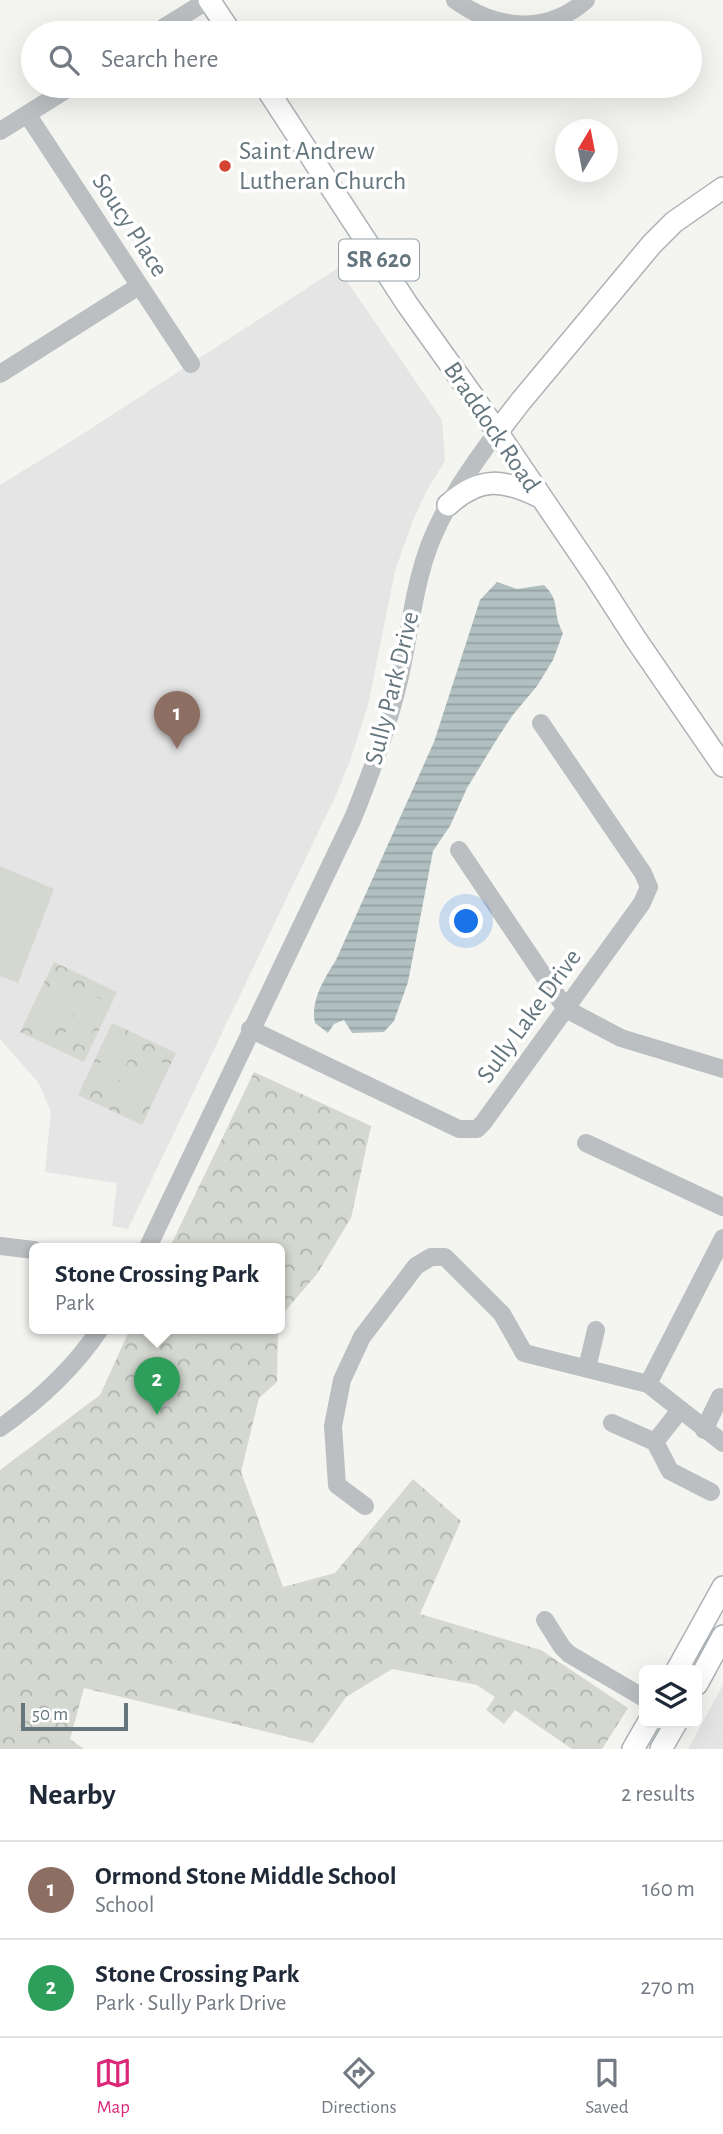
<!DOCTYPE html>
<meta charset="utf-8">
<style>
body{margin:0;font-family:"Alegreya Sans",sans-serif;background:#f6f6f7;color:#1f2937}
.controls{position:absolute;right:21px;bottom:21px;display:grid;overflow:hidden;border-radius:10px;box-shadow:0 7px 28px #0002}
.controls button{width:63px;height:63px;display:grid;place-items:center;padding:0;border:0;border-bottom:2px solid #e0e1e3;background:#fff;color:#1f2937;font:35px sans-serif}
.compass{position:absolute;left:555px;top:119px;width:63px;height:63px;border-radius:50%;background:#fff;box-shadow:0 7px 28px #0002;rotate:10deg}
.scale{position:absolute;left:21px;bottom:18px;width:107px;box-sizing:border-box;padding-left:7px;border:4px solid #65767f;border-top:0;font-size:19px;line-height:24px;white-space:nowrap;color:#65767f;-webkit-text-stroke:5px #fff;paint-order:stroke}
.you{position:absolute;left:467px;top:922px;width:24px;height:24px;margin:-18px;border:5px solid #fff;border-radius:50%;background:#1a73e8;box-shadow:0 0 0 10px #1a73e833}
.badge{display:grid;place-items:center;width:46px;height:46px;border-radius:50%;background:#db2777;color:#fff;font-size:23px;font-weight:700}
.pin{position:absolute;translate:-50% -58px;filter:drop-shadow(0 2px 4px #0008)}
.pin::after{content:'';position:absolute;top:37px;width:24px;height:21px;background:inherit;clip-path:polygon(0 0,100% 0,50% 100%)}
.popup{position:absolute;left:29px;top:1243px;width:256px;height:91px;box-sizing:border-box;display:grid;place-content:center;border-radius:10px;background:#fff;filter:drop-shadow(0 2px 5px #0005);font-size:23px;white-space:nowrap;color:#747a83}
.popup b{font-size:26px;color:#1f2937}
.popup::after{content:'';position:absolute;left:50%;top:100%;margin-left:-14px;border:14px solid transparent;border-top-color:#fff}
.list{margin:0;padding:0;list-style:none}
h2{display:flex;justify-content:space-between;align-items:center;height:91px;margin:0;padding:0 28px;font-size:30px}
h2 small{font-size:23px;font-weight:400;color:#747a83}
.list li{display:grid;grid-template-columns:46px 1fr auto;gap:21px;align-items:center;box-sizing:border-box;height:98px;padding:0 28px;border-top:2px solid #e0e1e3}
.list b{display:block;font-size:26px;white-space:nowrap}
.list p{margin:0;font-size:23px;white-space:nowrap;color:#747a83}
.list em{font-size:23px;font-style:normal;color:#747a83}
.icon{flex:none;width:38px;height:38px;fill:none;stroke:currentColor;stroke-width:2;stroke-linecap:round;stroke-linejoin:round}
.map{position:relative;flex:none;width:723px;height:1749px;overflow:hidden}
.search{position:absolute;background:#fff;box-shadow:0 7px 28px #0002;left:21px;right:21px;top:21px;height:77px;display:flex;align-items:center;gap:18px;box-sizing:border-box;padding:0 24px;border-radius:38px;color:#747a83;font-size:26px}
.sheet{height:287px;background:#fff}
nav{display:flex;justify-content:space-around;align-items:center;box-sizing:border-box;height:98px;border-top:2px solid #e0e1e3;background:#fff;font-size:19px;color:#747a83}
nav a{display:grid;justify-items:center;gap:4px}
nav .on{color:#db2777}
.map>svg:first-child{display:block}
.built{fill:#e4e5e4}
.forest{fill:url(#forest-crowns)}
.garden{fill:#d4d8d0}
.water{fill:url(#water-rules)}
.lines{fill:none;stroke-linecap:round;stroke-linejoin:round}
.major-casing{stroke:#acb2b5;stroke-width:24}
.minor{stroke:#bbbfc2;stroke-width:18}
.major{stroke:#fff;stroke-width:21}
.poi-dot{fill:#d34531;stroke:#fff;stroke-width:2.5}
.labels{text-anchor:middle;dominant-baseline:central;stroke-width:7;stroke-linejoin:round;paint-order:stroke}
.shield{fill:#fff;stroke:#939fa5;stroke-width:2}
.shield-label{font-size:24px;font-weight:bold;fill:#65767f}
.poi-label{font-size:26px;fill:#65767f;stroke:#fff;text-anchor:start}
.street-label{font-size:26px;fill:#65767f;stroke:#fff}
</style>
<div class="map">
<svg width="723" height="1749" viewBox="0 0 723 1749">
<defs>
<pattern id="forest-crowns" width="20" height="18" patternUnits="userSpaceOnUse" patternTransform="scale(1.75)"><rect width="20" height="18" fill="#d4d8d0"/><path d="M2 6a3 3 0 1 1 6 0M12 15a3 3 0 1 1 6 0" fill="none" stroke="#b0b4ae"/></pattern>
<pattern id="water-rules" width="6" height="5" patternUnits="userSpaceOnUse" patternTransform="scale(1.75)"><rect width="6" height="5" fill="#b1bfc1"/><path d="M0 2.5h6" fill="none" stroke="#94a0a2"/></pattern>
</defs>
<rect width="100%" height="100%" fill="#f4f4f0"/>
<path class="built" d="M338,268L442,420L445,461L427,490L413,520L395,571L368,705L350,761L336,795L128,1229L112,1226L117,1183L45,1172L51,1111L38,1082L0,1039V485L78,437Z
M723,1685V1749H688Z"/>
<path class="forest" d="M54,962L117,992L84,1062L20,1032Z
M112,1023L176,1053L142,1125L78,1095Z
M254,1072L371,1126L351,1218L317,1274L280,1317V1249H169Z
M130,1329H278L277,1382L259,1398L241,1472L283,1587L335,1573L413,1479L461,1521L420,1614L541,1650L628,1708L602,1749H572L515,1710L504,1724L486,1710L495,1697L477,1685L392,1669L346,1697L313,1743L84,1688L70,1739L84,1749H0V1470L100,1395Z"/>
<path class="garden" d="M0,866L54,889L18,983L0,976Z
M54,977L75,987L53,1032L32,1022Z
M86,992L107,1002L85,1047L63,1037Z
M113,1038L134,1049L112,1094L90,1083Z
M144,1053L166,1064L144,1109L122,1099Z"/>
<path class="water" d="M497,582L517,589L544,585C562,603 551,611 563,633L553,660L537,686L512,716L497,739L467,788L450,826L433,851L408,982L394,1021L384,1032L352,1033L344,1020L334,1024L328,1033L315,1023C310,1001 324,979 336,960L434,742L480,600Z"/>
<g class="lines">
<defs>
<path id="major" d="M209,0L231,33
M265,86L407,304L472,395L595,576L635,638L723,766
M497,432L521,401L652,244L674,222L723,188
M448,505C480,476 503,479 540,497
M677,1670L723,1587
M697,1684L723,1636
M633,1749L648,1723
M661,1749L676,1723"/>
</defs>
<use href="#major" class="major-casing"/>
<path class="minor" d="M455,0C496,30 547,35 586,0
M155,33L208,0
M27,114L191,364
M0,131L72,86
M0,374L139,286
M459,850L566,1009L621,1038L723,1069
M250,1029L459,1129H477L483,1123L642,903L649,887L643,873L541,723
M586,1143L723,1207
M0,1246L34,1250
M147,1249L353,818C372,771 389,725 400,676C410,631 414,584 431,541C448,500 471,467 497,432
M587,1368L596,1330
M648,1384L723,1238
M680,1410L655,1442L670,1471L711,1492
M612,1423L655,1442
M0,1428C38,1401 74,1368 100,1329
M704,1430L720,1397
M365,1506L337,1485L333,1426L342,1380L362,1337L416,1266L431,1257H445L502,1314L524,1353L648,1384L723,1443
M545,1620L562,1647L569,1654L644,1698"/>
<use href="#major" class="major"/>
</g>
<circle class="poi-dot" cx="225" cy="166" r="7"/>
<g class="labels">
<rect class="shield" x="339" y="239.5" width="80" height="41" rx="5"/>
<g class="shield-label">
<text x="379" y="260">SR 620</text>
</g>
<g class="poi-label">
<text x="239" y="151">Saint Andrew<tspan x="239" dy="30">Lutheran Church</tspan></text>
</g>
<g class="street-label">
<text transform="translate(130 225) rotate(57)">Soucy Place</text>
<text transform="translate(492 427) rotate(56)">Braddock Road</text>
<text transform="translate(392 688) rotate(-76)">Sully Park Drive</text>
<text transform="translate(529 1016) rotate(-54)">Sully Lake Drive</text>
</g>
</g>
</svg>
<div class="controls">
<button><svg class="icon" aria-label="layers" viewBox="0 0 24 24"><path d="M12 4l9 5-9 5-9-5zM3 14l9 5 9-5"/></svg></button>
</div>
<svg class="compass" viewBox="-18 -18 36 36"><path d="M0-13l5 13h-10z" fill="#e53935"/><path d="M0 13l5-13h-10z" fill="#747a83"/></svg>
<div class="scale">50 m</div>
<div class="you"></div>
<div class="pin badge" style="left:177px;top:749px;background:#8d6e63">1</div>
<div class="pin badge" style="left:157px;top:1415px;background:#2e9e5b">2</div>
<div class="popup"><b>Stone Crossing Park</b>Park</div>
<div class="search"><svg class="icon" aria-label="search" viewBox="0 0 24 24"><circle cx="10" cy="10" r="6"/><path d="M15 15l6 6"/></svg>Search here</div>
</div>
<section class="sheet">
<h2>Nearby<small>2 results</small></h2>
<ul class="list">
<li><span class="badge" style="background:#8d6e63">1</span><div><b>Ormond Stone Middle School</b><p>School</p></div><em>160 m</em></li>
<li><span class="badge" style="background:#2e9e5b">2</span><div><b>Stone Crossing Park</b><p>Park · Sully Park Drive</p></div><em>270 m</em></li>
</ul>
</section>
<nav>
<a class="on"><svg class="icon" aria-label="map" viewBox="0 0 24 24"><path d="M3 6l6-2 6 2 6-2v14l-6 2-6-2-6 2zM9 4v14M15 6v14"/></svg>Map</a>
<a><svg class="icon" aria-label="directions" viewBox="0 0 24 24"><path d="M12 3l9 9-9 9-9-9zM9 14v-3h6M13 9l2 2-2 2"/></svg>Directions</a>
<a><svg class="icon" aria-label="saved" viewBox="0 0 24 24"><path d="M7 4h10v16l-5-4-5 4z"/></svg>Saved</a>
</nav>
